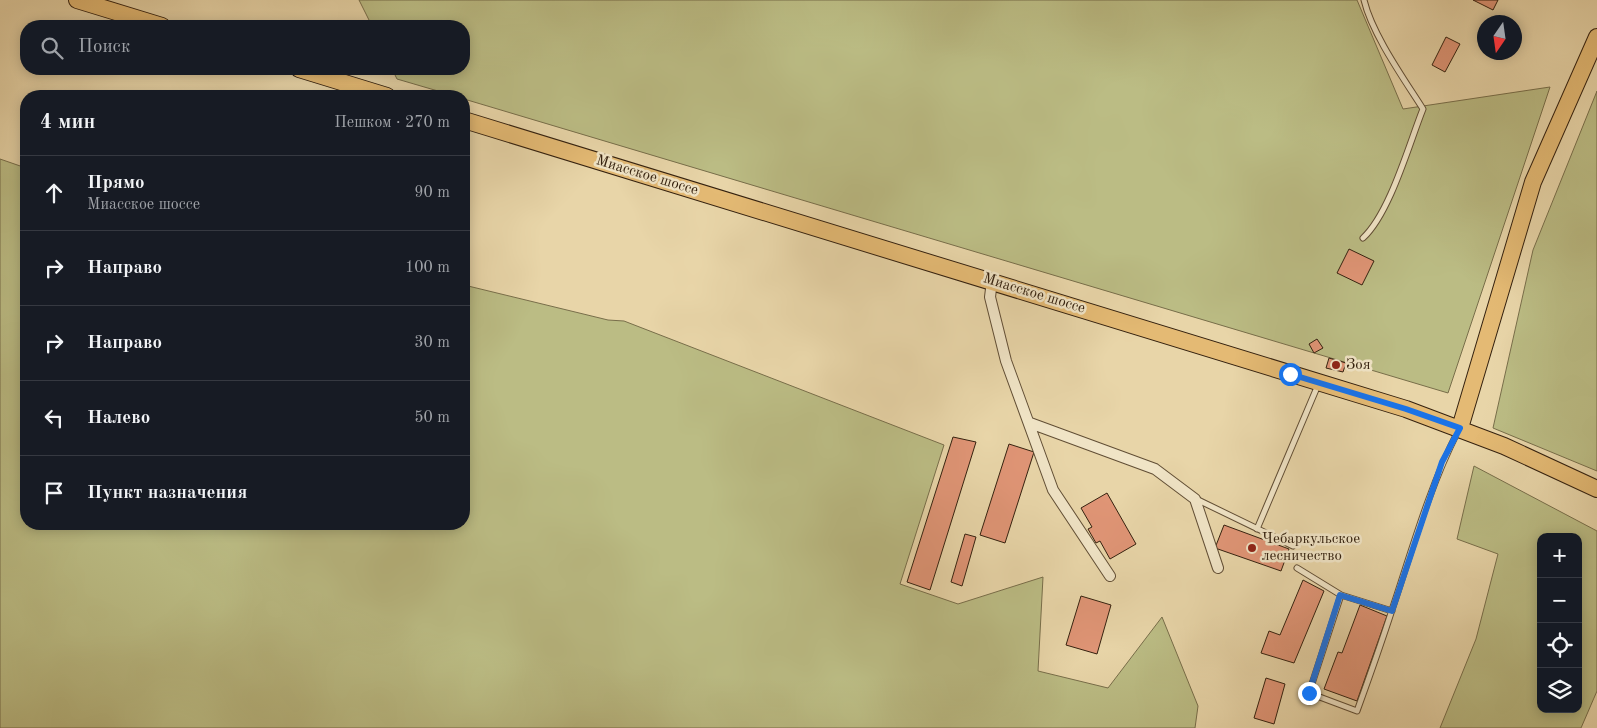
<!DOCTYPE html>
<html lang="ru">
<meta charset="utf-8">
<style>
body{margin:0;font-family:"Old Standard TT",serif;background:#242831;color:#f1f3f6}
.controls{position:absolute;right:15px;bottom:15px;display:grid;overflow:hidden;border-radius:10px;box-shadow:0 2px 12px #0003}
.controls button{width:45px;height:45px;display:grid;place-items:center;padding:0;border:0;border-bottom:1px solid #363941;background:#171b24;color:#f1f3f6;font:25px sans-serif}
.compass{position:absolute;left:1477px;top:15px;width:45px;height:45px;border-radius:50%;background:#171b24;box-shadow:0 2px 12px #0003;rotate:193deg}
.stop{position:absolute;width:15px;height:15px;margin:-11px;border:4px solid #1a73e8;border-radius:50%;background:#fff}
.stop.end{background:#1a73e8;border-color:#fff;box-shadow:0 1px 5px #0008}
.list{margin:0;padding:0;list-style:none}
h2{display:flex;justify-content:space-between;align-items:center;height:65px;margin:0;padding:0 20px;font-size:21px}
h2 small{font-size:16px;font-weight:400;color:#9ea1a6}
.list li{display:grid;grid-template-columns:32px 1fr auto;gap:15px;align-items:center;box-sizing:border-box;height:75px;padding:0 20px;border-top:1px solid #363941}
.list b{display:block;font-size:19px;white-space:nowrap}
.list p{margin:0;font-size:16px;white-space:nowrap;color:#9ea1a6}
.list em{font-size:16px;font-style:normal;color:#9ea1a6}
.icon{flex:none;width:28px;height:28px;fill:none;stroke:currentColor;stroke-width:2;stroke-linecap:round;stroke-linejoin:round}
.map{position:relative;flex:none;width:1597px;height:728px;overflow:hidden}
.search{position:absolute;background:#171b24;box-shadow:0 2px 12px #0003;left:20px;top:20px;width:450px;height:55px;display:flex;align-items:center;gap:12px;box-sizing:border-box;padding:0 18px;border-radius:20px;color:#9ea1a6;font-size:19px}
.panel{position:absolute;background:#171b24;box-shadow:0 2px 12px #0003;left:20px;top:90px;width:450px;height:440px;border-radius:20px}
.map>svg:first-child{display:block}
.green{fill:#bbbc84;stroke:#786e4a;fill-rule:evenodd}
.building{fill:#e09576;stroke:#34210f}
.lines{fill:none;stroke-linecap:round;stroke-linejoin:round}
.lane-casing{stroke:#614e35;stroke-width:7}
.street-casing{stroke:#614e35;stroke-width:12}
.primary-casing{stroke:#34210f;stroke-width:18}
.lane{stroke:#f0e4c6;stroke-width:5}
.street{stroke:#f0e4c6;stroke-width:10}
.primary{stroke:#e4ba74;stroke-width:16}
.route{stroke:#1a73e8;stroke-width:6}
.poi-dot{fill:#8f2418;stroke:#f0e4c6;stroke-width:2}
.labels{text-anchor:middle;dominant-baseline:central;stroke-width:5;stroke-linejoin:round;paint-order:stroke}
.street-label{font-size:15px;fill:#34210f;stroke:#f0e4c6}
.poi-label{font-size:15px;fill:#34210f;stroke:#f0e4c6;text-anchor:start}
</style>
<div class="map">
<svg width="1597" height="728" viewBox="0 0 1597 728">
<rect width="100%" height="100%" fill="#e8d5a8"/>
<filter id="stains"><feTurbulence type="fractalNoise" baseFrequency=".004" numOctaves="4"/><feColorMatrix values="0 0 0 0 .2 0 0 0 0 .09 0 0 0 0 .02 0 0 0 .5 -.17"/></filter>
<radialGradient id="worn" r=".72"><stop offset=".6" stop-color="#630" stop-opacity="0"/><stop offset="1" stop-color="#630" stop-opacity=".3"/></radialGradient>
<path class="green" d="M359,0H1357L1403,109L1550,87L1448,393L464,99V96H455L397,79L392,69H464V26H372Z
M1597,91V471L1493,428L1533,250Z
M0,159L26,168V524H464V285L608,320L624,321L944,445L900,584L958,604L1043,577L1038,671L1108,688L1162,617L1198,706L1195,728H0Z
M1474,466L1597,531V691L1581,728H1440L1476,639L1498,554L1457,539ZM1541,537H1578V709H1541Z"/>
<path class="building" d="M1473,0H1498L1493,10Z
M1446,37L1460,44L1445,72L1432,65Z
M1349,249L1374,261L1362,285L1337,273Z
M1317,339L1323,348L1314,353L1309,344Z
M1329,358L1346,363L1343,372L1326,368Z
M953,437L976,442L930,590L907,582Z
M1009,444L1034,452L1005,543L980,535Z
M1107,493L1136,544L1110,559L1100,541L1096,543L1088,529L1092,527L1081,508Z
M1224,525L1289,549L1281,571L1215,548Z
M965,534L976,537L962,586L951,582Z
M1303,580L1324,591L1294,663L1261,653L1269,631L1280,635Z
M1081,596L1111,605L1097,654L1066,645Z
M1360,605L1387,616L1357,701L1324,689L1338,652L1342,653Z
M1266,678L1285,684L1274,724L1254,718Z"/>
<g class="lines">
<defs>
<path id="lane" d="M1363,238C1390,213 1409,144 1423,109C1404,79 1372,34 1364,0
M1196,499L1293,546
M1257,529L1318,385
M1297,568L1341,595
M1392,611L1341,595L1309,693L1357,711C1369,678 1381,644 1392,610C1412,550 1429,488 1458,431"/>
<path id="street" d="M992,281L990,297L1006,361L1053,490L1110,576
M1030,423L1155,469L1195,499L1218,568"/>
<path id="primary" d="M77,0L162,26
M299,69L387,96
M464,120L1406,409L1504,446L1597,489
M1460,428L1533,182L1597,37"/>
</defs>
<use href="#lane" class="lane-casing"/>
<use href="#street" class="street-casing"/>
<use href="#primary" class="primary-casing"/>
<use href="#lane" class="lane"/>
<use href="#street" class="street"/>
<use href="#primary" class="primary"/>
</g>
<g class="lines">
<path class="route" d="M1290,374L1406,409L1460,428L1442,462L1392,611L1340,595L1309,693"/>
</g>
<g class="poi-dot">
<circle cx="1336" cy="365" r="5"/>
<circle cx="1252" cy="548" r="5"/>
</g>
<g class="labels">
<g class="street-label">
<text transform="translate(647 176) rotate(17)">Миасское шоссе</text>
<text transform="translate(1034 294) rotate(17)">Миасское шоссе</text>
</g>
<g class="poi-label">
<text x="1346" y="365">Зоя</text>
<text x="1262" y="539">Чебаркульское<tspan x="1262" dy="17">лесничество</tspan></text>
</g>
</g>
<rect width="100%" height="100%" filter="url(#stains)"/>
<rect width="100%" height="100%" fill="url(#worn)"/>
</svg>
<div class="controls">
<button>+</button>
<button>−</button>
<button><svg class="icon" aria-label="locate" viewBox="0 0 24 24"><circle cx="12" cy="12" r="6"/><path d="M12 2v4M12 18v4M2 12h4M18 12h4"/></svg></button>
<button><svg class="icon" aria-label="layers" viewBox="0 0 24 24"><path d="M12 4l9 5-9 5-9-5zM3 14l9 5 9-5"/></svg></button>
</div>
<svg class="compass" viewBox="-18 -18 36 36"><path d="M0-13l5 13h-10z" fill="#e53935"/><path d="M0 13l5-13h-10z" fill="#9ea1a6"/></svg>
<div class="stop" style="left:1290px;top:374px"></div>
<div class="stop end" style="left:1309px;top:693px"></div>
<div class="search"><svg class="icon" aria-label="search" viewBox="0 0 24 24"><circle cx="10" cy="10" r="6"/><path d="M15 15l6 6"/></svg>Поиск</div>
<section class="panel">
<h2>4 мин<small>Пешком · 270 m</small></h2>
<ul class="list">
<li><svg class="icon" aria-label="ahead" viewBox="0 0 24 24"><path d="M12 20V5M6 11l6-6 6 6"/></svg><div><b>Прямо</b><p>Миасское шоссе</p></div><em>90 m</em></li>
<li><svg class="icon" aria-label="right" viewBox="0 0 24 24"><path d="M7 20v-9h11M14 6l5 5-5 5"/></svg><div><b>Направо</b></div><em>100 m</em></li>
<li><svg class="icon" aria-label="right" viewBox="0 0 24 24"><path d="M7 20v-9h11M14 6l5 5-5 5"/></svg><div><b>Направо</b></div><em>30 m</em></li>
<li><svg class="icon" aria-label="left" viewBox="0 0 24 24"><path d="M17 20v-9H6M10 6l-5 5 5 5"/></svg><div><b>Налево</b></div><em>50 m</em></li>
<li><svg class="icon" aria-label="arrive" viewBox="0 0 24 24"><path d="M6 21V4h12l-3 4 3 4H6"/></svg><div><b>Пункт назначения</b></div></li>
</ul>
</section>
</div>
